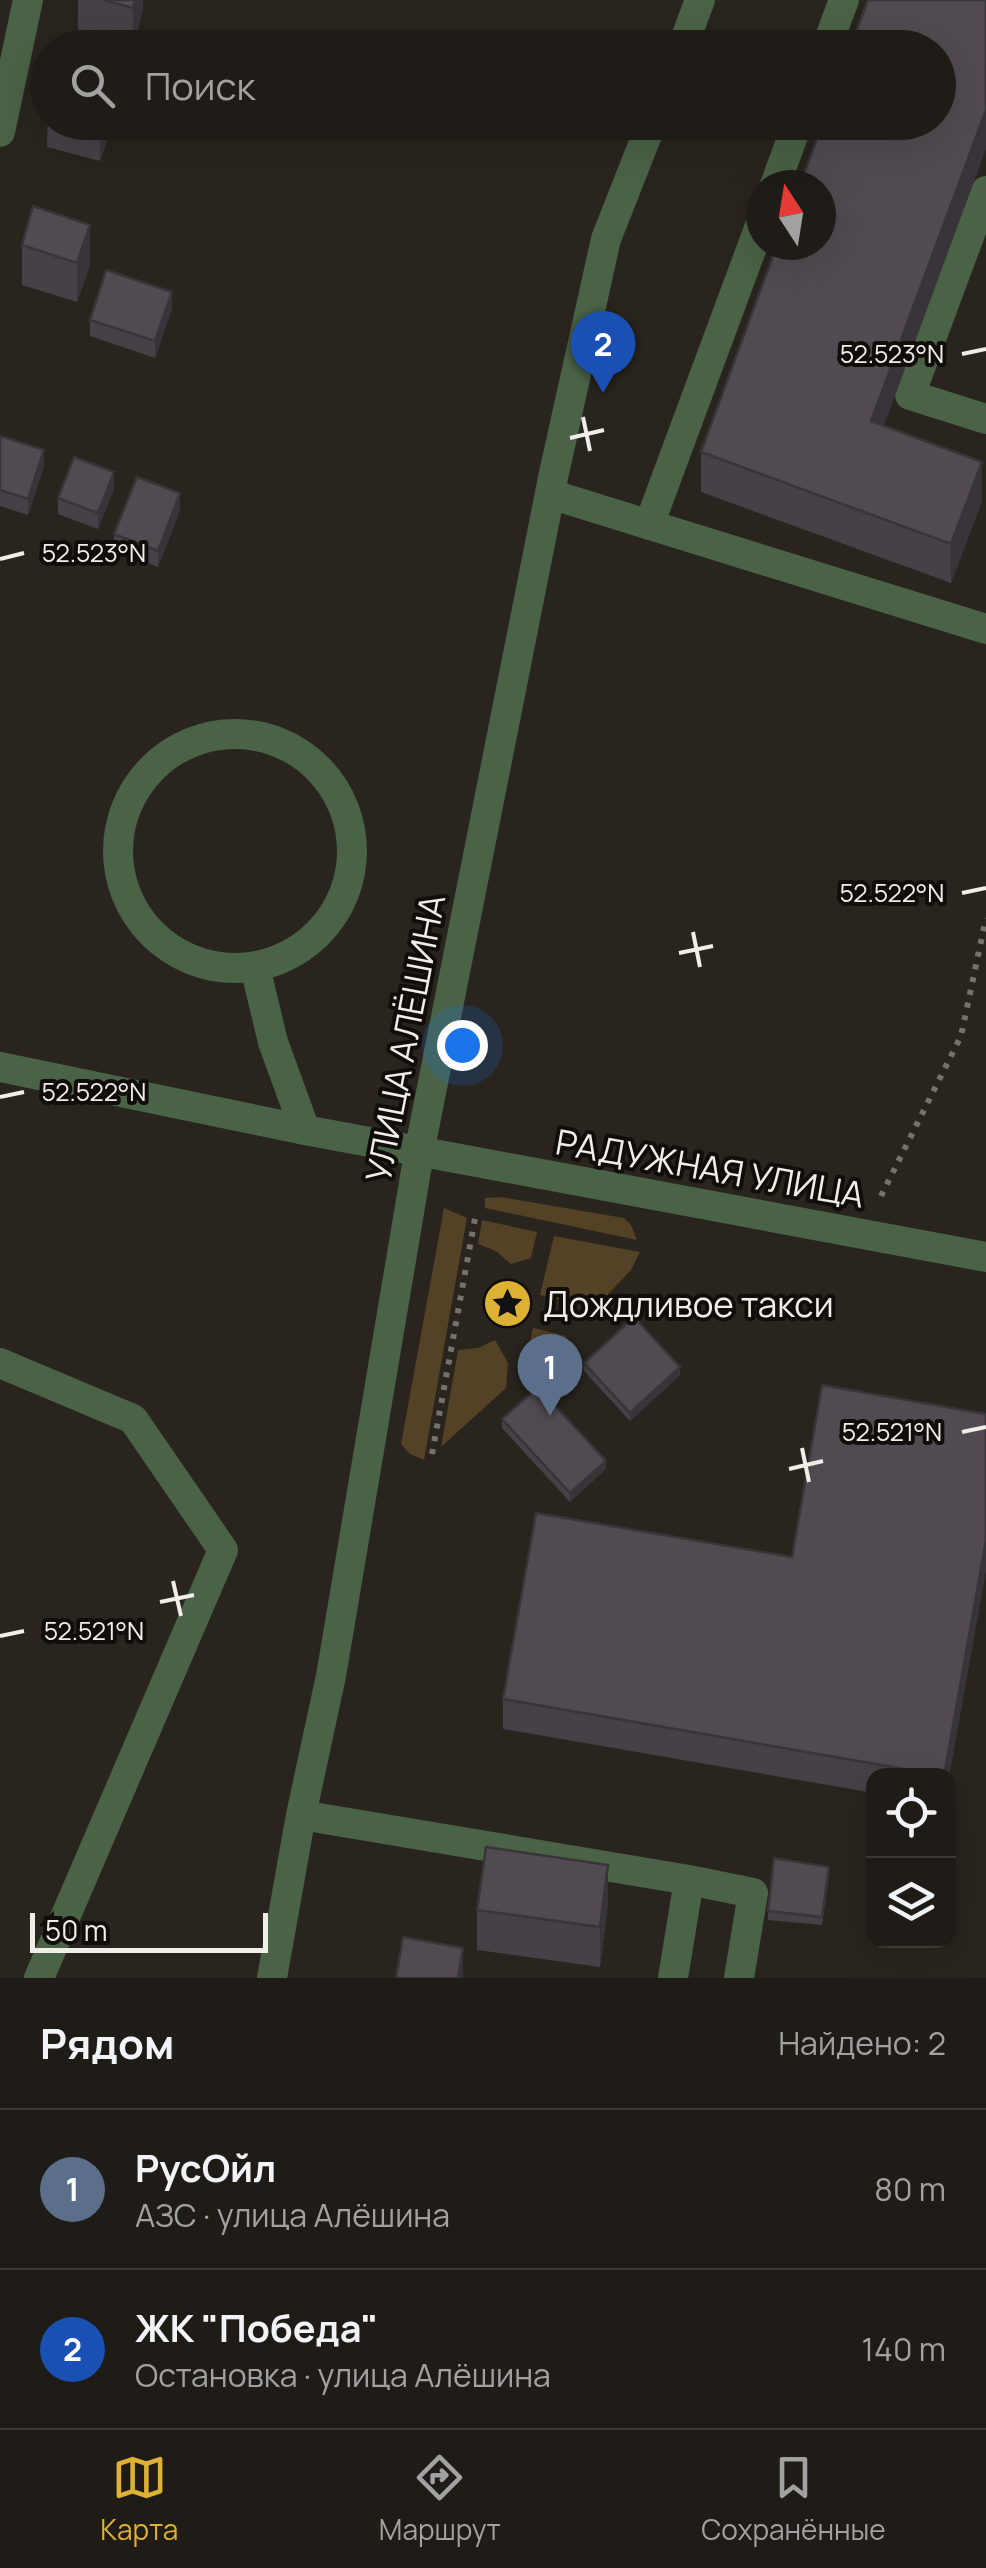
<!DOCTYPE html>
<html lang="ru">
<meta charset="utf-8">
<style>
body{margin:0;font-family:Manrope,sans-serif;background:#27241f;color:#f1f3f6}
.controls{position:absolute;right:30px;bottom:30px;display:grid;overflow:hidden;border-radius:20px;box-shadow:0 10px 40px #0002}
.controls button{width:90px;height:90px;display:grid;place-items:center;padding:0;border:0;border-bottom:2px solid #3c3935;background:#1f1b16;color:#f1f3f6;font:50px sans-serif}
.compass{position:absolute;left:746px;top:170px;width:90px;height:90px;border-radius:50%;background:#1f1b16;box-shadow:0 10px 40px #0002;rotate:348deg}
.scale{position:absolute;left:30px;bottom:25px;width:238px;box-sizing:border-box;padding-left:10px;border:5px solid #f1eee9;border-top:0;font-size:28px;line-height:35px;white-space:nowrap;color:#f1eee9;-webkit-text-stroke:8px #100d0a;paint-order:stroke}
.you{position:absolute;left:462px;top:1045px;width:35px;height:35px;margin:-25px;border:8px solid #fff;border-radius:50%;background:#1a73e8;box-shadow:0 0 0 15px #1a73e833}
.badge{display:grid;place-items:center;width:65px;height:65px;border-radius:50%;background:#ddb133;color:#fff;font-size:32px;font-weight:700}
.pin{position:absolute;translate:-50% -82px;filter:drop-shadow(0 2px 5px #0008)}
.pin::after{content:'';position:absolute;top:52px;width:35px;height:30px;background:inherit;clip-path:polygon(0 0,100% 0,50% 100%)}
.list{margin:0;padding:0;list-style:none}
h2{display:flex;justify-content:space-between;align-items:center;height:130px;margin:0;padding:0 40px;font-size:42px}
h2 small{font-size:32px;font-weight:400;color:#a1a1a1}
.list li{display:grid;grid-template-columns:65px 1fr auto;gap:30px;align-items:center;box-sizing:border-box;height:160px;padding:0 40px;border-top:2px solid #3c3935}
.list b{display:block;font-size:38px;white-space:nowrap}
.list p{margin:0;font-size:32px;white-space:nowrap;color:#a1a1a1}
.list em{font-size:32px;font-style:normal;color:#a1a1a1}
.icon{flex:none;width:55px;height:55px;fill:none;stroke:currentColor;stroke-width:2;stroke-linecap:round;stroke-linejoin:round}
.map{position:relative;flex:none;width:986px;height:1978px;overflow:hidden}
.search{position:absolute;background:#1f1b16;box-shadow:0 10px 40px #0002;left:30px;right:30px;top:30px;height:110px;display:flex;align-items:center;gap:25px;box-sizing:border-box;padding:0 35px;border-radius:55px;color:#a1a1a1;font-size:38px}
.sheet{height:450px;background:#1f1b16}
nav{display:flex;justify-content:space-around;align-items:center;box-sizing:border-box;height:140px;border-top:2px solid #3c3935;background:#1f1b16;font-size:28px;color:#a1a1a1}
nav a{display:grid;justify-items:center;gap:5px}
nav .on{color:#ddb133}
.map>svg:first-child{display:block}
.grass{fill:#544226}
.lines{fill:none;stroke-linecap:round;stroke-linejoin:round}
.path{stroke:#76716b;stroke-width:6;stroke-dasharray:5 8;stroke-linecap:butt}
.minor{stroke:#4a6246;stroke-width:30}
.wall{fill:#474046}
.shaded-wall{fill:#393439}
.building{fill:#524a51;stroke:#393439;stroke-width:2.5}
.ticks{fill:none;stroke:#f1eee9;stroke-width:4}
.labels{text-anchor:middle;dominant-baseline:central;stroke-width:8;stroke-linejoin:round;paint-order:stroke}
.street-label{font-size:35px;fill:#f1eee9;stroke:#100d0a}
.poi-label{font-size:35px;fill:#f1eee9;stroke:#100d0a;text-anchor:start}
.ticks-label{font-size:25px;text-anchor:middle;fill:#f1eee9;stroke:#100d0a;stroke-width:8;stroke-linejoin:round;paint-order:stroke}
</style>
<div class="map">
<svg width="986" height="1978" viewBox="0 0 986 1978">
<rect width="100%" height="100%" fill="#29241d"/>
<path class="grass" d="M501,1197L624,1218L631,1225L637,1240L485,1208V1198Z
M444,1208L467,1218L424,1460L410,1454L401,1444Z
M482,1220L537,1232L531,1258L511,1264L496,1251L478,1244Z
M554,1236L640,1252L631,1270L595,1308L540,1295Z
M533,1328L567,1336L523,1374Z
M495,1340L508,1363L506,1388L441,1447L458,1350L478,1348Z"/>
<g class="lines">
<path class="path" d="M881,1196L961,1036L986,918
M432,1454L476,1213"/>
<path class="minor" d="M682,48L700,0
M826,48L844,0
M0,132L28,0
M775,185L798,122
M986,191L910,395L986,419
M550,494L986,629
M649,525L761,223
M118 851a117 117 0 1 1 234 0a117 117 0 1 1-234 0Z
M255,967L273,1042L305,1130L986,1257
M0,1067L305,1130
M0,1363L133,1419L223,1550L39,1978
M301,1815L689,1880L673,1978
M689,1880L753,1893L739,1978
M272,1978L301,1815L331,1676L419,1153L554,473L606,239L652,122"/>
</g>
<path class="wall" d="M78,0H143V10L133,47L78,33Z
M48,106V122H113L100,161L47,147Z
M22,245L90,265L77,302L22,285Z
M172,308L155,358L90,336V320Z
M884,426L982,501L951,583L701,492V452Z
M0,436L44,466L28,515L0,506Z
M114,489L98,529L58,514V498Z
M180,510L158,567L114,550V534Z
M584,1363L680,1375L630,1421L584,1371Z
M502,1419L606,1469L570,1502L502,1428Z
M986,1570L948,1782V1776H874V1793L503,1729V1699Z
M829,1875L822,1925L768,1920V1911Z
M608,1904L600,1967L477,1950V1910Z"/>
<path class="shaded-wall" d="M135,0H143V10L133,47V8Z
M986,110V149L871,461V421Z
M100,122H113L100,161Z
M90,225V265L77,302V263Z
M172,292V308L155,358V341Z
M44,450V466L28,515V499Z
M982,462V501L951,583V544Z
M114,472V489L98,529V513Z
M180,493V510L158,567V551Z
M680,1367V1375L630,1421V1413Z
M606,1461V1469L570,1502V1493Z
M986,1540V1570L948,1782V1776H944Z
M608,1865V1904L600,1967V1927Z
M463,1948V1978H458Z"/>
<path class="building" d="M103,0H135L133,8Z
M868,0H986V110L871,421L982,462L951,544L701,452L777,245H821V185H800L823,122H938V48H850Z
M33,206L90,225L77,263L22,245Z
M106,270L172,292L155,341L90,320Z
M0,436L44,450L28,499L0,490Z
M74,457L114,472L98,513L58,498Z
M137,477L180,493L158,551L114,534Z
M634,1317L680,1367L630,1413L584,1363Z
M822,1385L986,1414V1540L944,1776L503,1699L536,1513L792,1557Z
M538,1387L606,1461L570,1493L502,1419Z
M486,1847L608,1865L600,1927L477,1910Z
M774,1858L829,1867L822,1917L768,1911Z
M403,1937L463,1948L458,1978H396Z"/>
<path class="ticks" d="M962,354L986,349M583,417L590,451M570,438L604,430M0,559L24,553M962,893L986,888M693,932L700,967M679,953L713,946M0,1097L24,1092M962,1432L986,1427M802,1448L809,1482M789,1469L823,1461M173,1581L181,1616M160,1602L194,1595M0,1636L24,1631"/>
<defs>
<symbol id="sight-disc" viewBox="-11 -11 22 22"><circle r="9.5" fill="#ddb133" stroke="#100d0a"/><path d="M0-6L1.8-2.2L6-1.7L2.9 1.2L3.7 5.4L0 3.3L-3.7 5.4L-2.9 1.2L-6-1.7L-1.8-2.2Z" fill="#111"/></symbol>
</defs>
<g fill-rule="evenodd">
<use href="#sight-disc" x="480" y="1276" width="55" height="55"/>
</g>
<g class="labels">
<g class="street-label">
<text transform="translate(405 1038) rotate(-79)">УЛИЦА АЛЁШИНА</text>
<text transform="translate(710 1168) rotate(10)">РАДУЖНАЯ УЛИЦА</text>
</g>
<g class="poi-label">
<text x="543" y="1304">Дождливое такси</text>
</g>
</g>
<g class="ticks-label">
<text x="892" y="363">52.523°N</text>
<text x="94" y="562">52.523°N</text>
<text x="892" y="902">52.522°N</text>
<text x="94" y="1101">52.522°N</text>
<text x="892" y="1441">52.521°N</text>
<text x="94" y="1640">52.521°N</text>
</g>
</svg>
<div class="controls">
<button><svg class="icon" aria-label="locate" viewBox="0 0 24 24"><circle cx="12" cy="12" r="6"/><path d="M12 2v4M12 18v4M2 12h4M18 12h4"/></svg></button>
<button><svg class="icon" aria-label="layers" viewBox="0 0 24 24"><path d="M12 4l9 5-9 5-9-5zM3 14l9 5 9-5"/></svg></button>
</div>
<svg class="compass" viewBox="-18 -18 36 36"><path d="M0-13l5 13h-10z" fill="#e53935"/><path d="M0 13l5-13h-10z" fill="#a1a1a1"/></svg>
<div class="scale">50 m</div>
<div class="you"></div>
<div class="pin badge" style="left:550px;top:1416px;background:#5c6f8a">1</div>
<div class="pin badge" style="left:603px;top:393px;background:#1a4fb4">2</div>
<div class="search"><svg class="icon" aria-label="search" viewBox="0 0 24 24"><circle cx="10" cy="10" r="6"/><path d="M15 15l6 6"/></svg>Поиск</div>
</div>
<section class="sheet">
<h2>Рядом<small>Найдено: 2</small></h2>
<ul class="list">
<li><span class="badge" style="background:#5c6f8a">1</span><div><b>РусОйл</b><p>АЗС · улица Алёшина</p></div><em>80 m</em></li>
<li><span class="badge" style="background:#1a4fb4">2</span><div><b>ЖК &quot;Победа&quot;</b><p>Остановка · улица Алёшина</p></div><em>140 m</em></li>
</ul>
</section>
<nav>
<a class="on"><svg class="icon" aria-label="map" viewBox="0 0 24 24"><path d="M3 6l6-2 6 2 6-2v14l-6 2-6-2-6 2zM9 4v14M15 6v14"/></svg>Карта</a>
<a><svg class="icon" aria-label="directions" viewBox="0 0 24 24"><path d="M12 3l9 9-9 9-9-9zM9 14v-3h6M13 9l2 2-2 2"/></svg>Маршрут</a>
<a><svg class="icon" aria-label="saved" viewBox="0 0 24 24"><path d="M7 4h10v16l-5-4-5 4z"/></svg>Сохранённые</a>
</nav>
